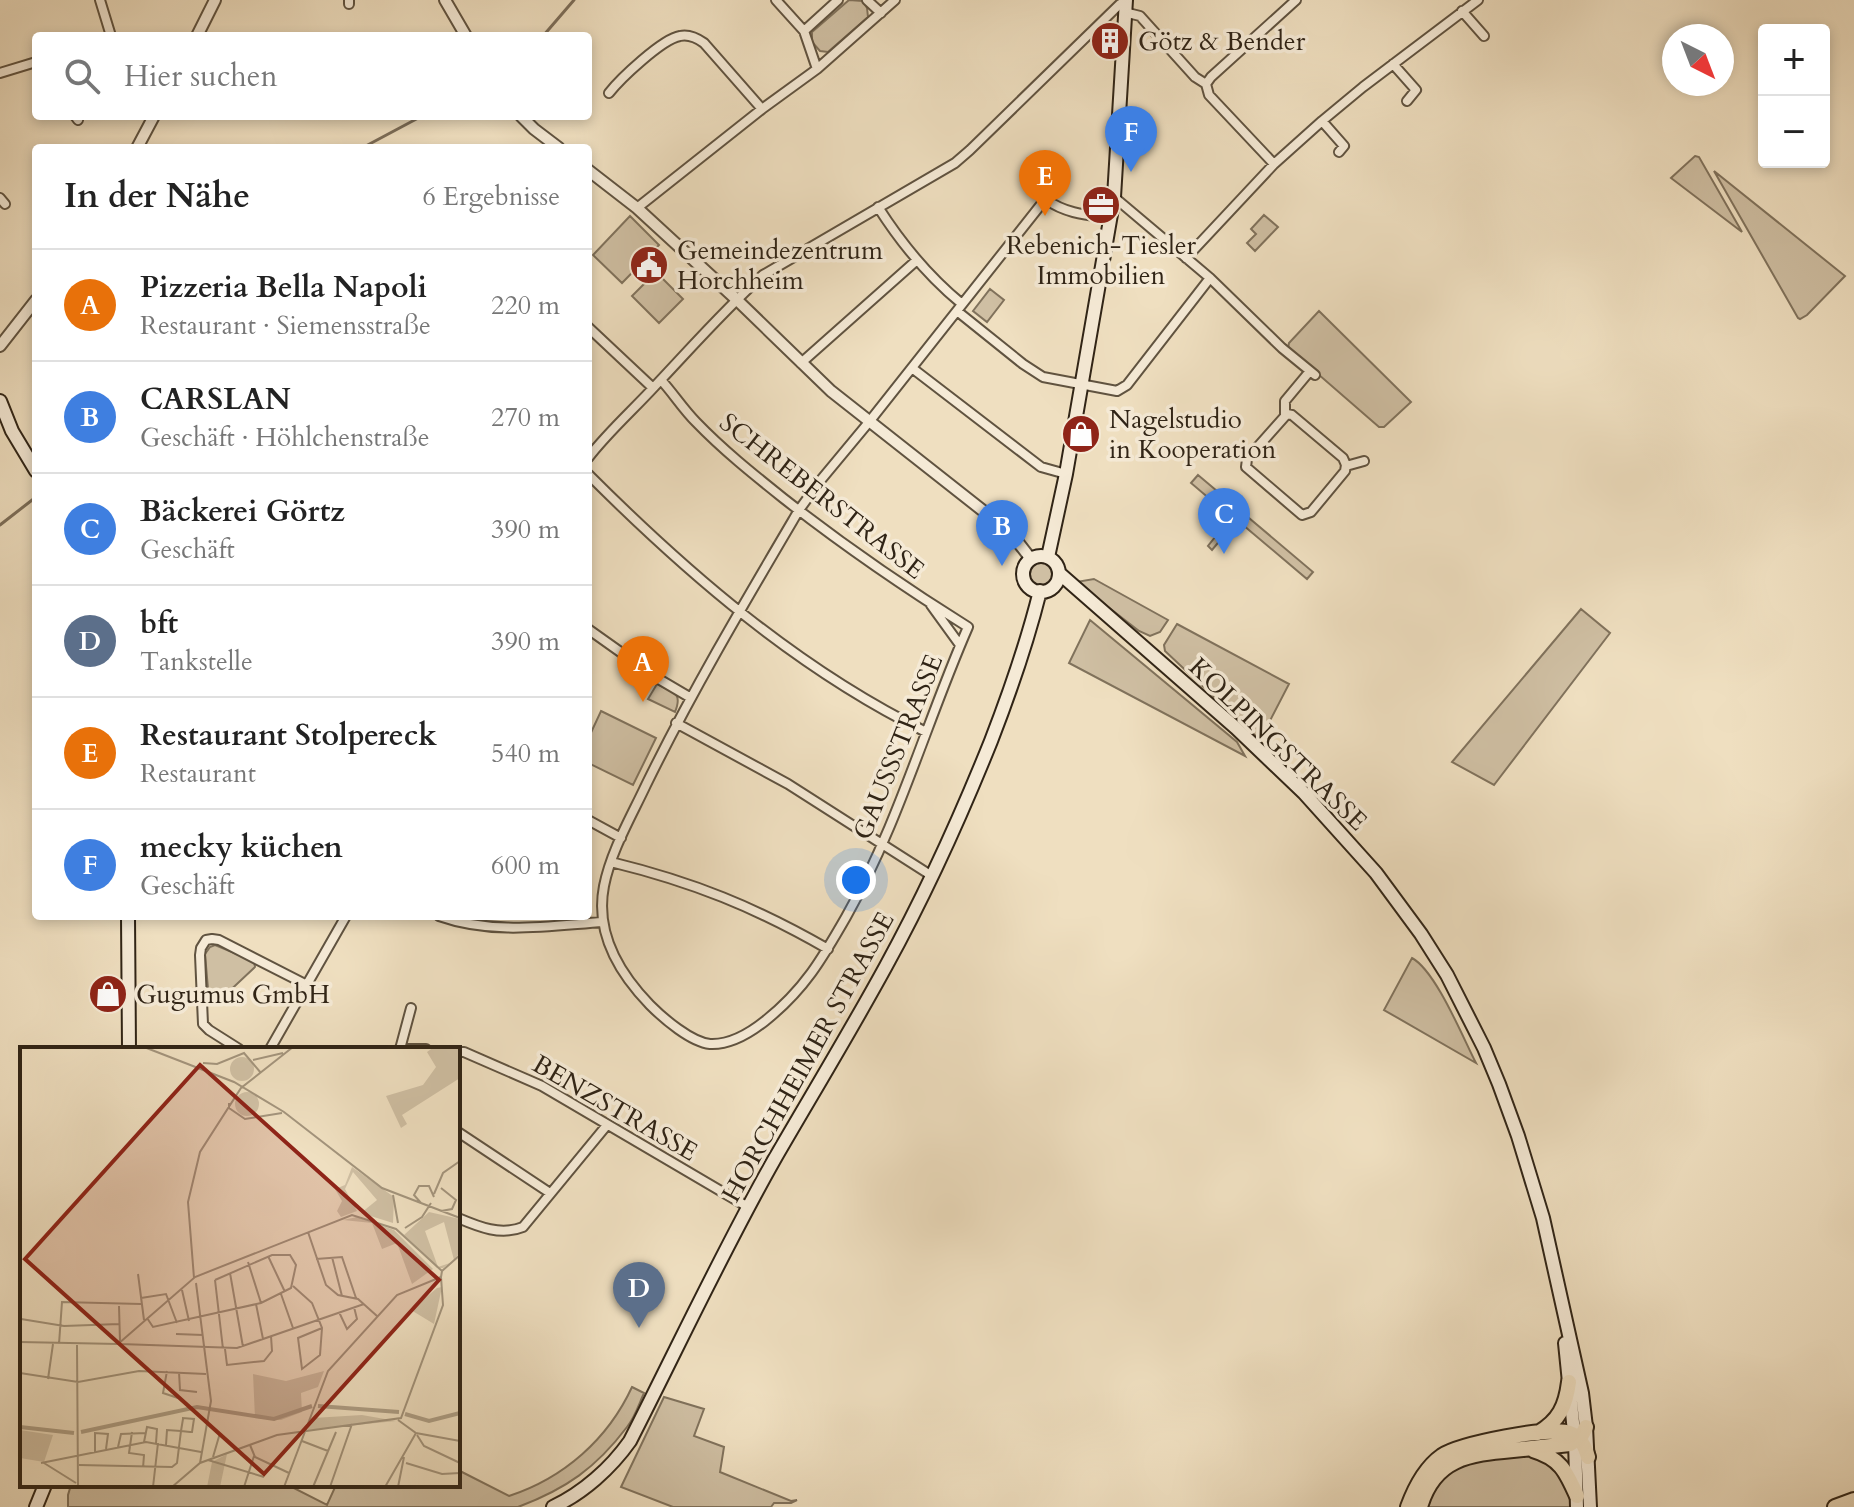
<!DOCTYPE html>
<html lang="de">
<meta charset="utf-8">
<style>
body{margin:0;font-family:Cardo,serif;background:#f2f2f2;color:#222}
.controls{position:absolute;right:24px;top:24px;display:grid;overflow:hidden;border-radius:8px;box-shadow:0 4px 12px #0003}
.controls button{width:72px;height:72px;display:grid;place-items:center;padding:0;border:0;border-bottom:2px solid #e0e0e0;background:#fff;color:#222;font:40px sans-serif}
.compass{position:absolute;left:1662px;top:24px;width:72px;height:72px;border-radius:50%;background:#fff;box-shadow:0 4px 12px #0003;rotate:138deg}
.you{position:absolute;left:856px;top:880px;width:28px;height:28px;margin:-20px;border:6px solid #fff;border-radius:50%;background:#1a73e8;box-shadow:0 0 0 12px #1a73e833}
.badge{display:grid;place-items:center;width:52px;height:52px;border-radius:50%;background:#1a73e8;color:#fff;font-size:26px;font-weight:700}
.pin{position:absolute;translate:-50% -66px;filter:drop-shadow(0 2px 4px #0008)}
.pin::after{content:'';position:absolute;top:42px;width:28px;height:24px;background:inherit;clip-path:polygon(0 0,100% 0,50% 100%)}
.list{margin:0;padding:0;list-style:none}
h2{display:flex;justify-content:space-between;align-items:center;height:104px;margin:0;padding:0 32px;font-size:34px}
h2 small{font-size:26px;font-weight:400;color:#767676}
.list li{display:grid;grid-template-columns:52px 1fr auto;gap:24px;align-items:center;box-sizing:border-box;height:112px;padding:0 32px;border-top:2px solid #e0e0e0}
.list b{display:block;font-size:30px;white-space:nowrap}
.list p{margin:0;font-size:26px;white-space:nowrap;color:#767676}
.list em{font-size:26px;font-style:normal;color:#767676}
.icon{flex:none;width:44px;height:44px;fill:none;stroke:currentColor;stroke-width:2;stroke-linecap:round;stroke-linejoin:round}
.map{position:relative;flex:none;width:1854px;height:1507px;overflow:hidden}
.search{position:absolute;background:#fff;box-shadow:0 4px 12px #0003;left:32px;top:32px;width:560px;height:88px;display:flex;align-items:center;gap:20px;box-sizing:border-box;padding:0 28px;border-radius:8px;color:#767676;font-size:30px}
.panel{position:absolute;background:#fff;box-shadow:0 4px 12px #0003;left:32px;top:144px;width:560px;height:776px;border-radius:8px}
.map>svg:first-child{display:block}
.green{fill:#cfbfa3;stroke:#80725c;stroke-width:2}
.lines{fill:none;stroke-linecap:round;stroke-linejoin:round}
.stream{stroke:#7c6e59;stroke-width:3}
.minor-casing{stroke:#605340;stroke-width:12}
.tertiary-casing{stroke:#605340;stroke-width:14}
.secondary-casing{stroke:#302416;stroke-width:16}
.trunk-casing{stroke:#302416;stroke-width:18}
.minor{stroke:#f5ead6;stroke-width:8}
.tertiary{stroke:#f5ead6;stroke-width:10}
.secondary{stroke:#f5ead6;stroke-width:12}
.trunk{stroke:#efdfc0;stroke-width:14}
.labels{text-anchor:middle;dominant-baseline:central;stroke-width:7;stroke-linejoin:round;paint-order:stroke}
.poi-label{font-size:26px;fill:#302416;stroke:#f5ead6;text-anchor:start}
.street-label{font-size:26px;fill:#302416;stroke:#f5ead6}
.inset-river{fill:none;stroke:#ae9f86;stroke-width:4}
.inset-road{fill:none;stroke:#a3947c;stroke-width:2}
.view{fill:#8f2418;fill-opacity:0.15;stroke:#8f2418;stroke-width:4}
.inset-edge{fill:none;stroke:#302416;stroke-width:4}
</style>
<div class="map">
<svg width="1854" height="1507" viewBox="0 0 1854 1507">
<rect width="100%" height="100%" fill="#efdfc0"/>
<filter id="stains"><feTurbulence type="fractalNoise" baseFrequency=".0025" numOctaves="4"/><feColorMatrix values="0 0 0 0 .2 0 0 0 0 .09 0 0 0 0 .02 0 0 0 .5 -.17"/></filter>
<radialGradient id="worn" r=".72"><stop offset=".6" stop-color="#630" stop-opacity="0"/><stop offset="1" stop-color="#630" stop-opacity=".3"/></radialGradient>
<path class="green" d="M849,0L863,1L867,8L868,17L828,52L820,51L812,42V32Z
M1695,156L1699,157L1742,232L1671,178Z
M1714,171L1845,276L1807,315L1800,319L1798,318Z
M1264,215L1278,227L1255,251L1247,243L1256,234L1251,229Z
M630,216L659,245L622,283L593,255Z
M656,272L683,299L659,323L632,296Z
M990,289L1004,300L987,322L973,311Z
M1319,311L1411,402L1384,427H1379L1288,348L1289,343Z
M1198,475L1313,572L1307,579L1237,520L1212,550L1208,546L1231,517L1191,483Z
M1028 574a13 13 0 1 1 26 0a13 13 0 1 1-26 0Z
M1094,579L1168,620L1160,632L1150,636L1139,631L1076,582Z
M1581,609L1610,633L1494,785L1452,762Z
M1090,620L1237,742L1245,756L1069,663Z
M1177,624L1289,684L1260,740L1165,651L1164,645Z
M657,684C673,693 683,692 675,712L648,699Z
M601,711L656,738L633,785L588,763V739Z
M215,945L254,961L255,967L221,999L208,989L205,954L210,947Z
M1412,958C1436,971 1463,1038 1476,1063L1384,1010Z
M632,1387L644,1393C639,1404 635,1417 627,1427C596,1468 566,1489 518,1507H68V1495L71,1485H288L327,1505L336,1485H458V1470L509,1496C564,1478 608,1439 632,1387Z
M664,1397L704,1409L694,1436L724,1447L720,1472L791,1501L797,1500L791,1503H774L771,1507H673L621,1487Z
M1527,1454L1555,1464L1570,1497V1507H1425L1437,1481L1467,1461Z"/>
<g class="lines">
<path class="stream" d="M543,36L574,0
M362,148L422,116
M0,525L36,497"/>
<defs>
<path id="minor" d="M100,0L111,36
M349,0V4
M776,0L804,31L817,69
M867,0L881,13
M1462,11L1484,36
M1124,12L1140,16L1195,77L1206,84L1209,95L1274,164
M804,31L838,0
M1393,64L1416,90L1407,101
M0,73L36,62
M1206,84L1211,77L1296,0
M609,93C620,79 662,39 680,36C689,34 697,38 704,43L762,109
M75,116L78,120
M1322,121L1344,146L1339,152
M1114,197L1210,278L1282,348L1315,375
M0,198L5,204
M878,207C901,243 929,277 962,304
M637,208L762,109L817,69L895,0
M1186,258L1274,164L1322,121L1363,87L1478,0
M957,311L1023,364L1043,377L1117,391L1127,385L1210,278
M588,327L653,388
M801,363L917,260
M912,368L1041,467L1066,474
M661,380C673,393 683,409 696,422C723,450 753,474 783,498C843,545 904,587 968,627C926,723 898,825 846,917C822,959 804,990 765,1021C750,1033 730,1045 710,1044C691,1042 664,1019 650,1005C619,973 595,932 604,886C611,851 631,817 646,785C692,691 746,600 799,510L820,481L869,422L1043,202L1047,200C1066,214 1089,215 1111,218
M1287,414L1292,415L1343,458L1346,465L1345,471L1311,512L1302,515L1246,467L1247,459Z
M1285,415V401L1310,371
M588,458C608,432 633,410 655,386C691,348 725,309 763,275L955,163L970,150L1120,4L1125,3
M1346,466L1364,461
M588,474C688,574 798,669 926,732
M931,605L960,645
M588,629L657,678L691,698
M676,723L788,784L932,876
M588,820L621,838
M611,862C693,882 755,907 828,949
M439,916C493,935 547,926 603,922
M239,1049L209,1030L203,1024L200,955L201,948L206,940L212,939L219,940L307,985
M270,1049L346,916
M399,1049H426
M400,1049L411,1008
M458,1052H464L542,1086L748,1207
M458,1132L550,1193
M458,1218C479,1227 501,1236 523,1227L607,1125"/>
<path id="tertiary" d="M445,0L466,36
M197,36L215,0
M521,116L534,129L559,148
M137,148L154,116
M588,170L637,208L736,299L831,391L1010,532L1031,559
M0,346L36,300"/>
<path id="secondary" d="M0,401L12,431L36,471
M1023 574a18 18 0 1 1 36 0a18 18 0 1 1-36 0Z
M1048,557L1066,474L1114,197L1126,0
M1059,573L1236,728L1304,793L1376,873L1421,934L1447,975L1484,1048L1499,1084L1518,1136L1543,1218L1582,1393L1586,1427L1590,1507
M128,916L129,1049
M1565,1343L1575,1442L1577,1507
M36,1507L45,1485
M553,1507C583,1493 611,1468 630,1441C678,1347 722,1252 774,1160C811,1096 850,1032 886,966C926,893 960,818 991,741C1010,692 1027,643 1040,591"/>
<path id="trunk" d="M1538,1433C1559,1421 1566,1406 1569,1382
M1533,1450C1560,1458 1566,1471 1577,1496
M1408,1507C1415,1488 1425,1468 1442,1456C1460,1444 1550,1426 1570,1433C1581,1437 1585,1447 1588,1457
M1420,1507C1434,1458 1469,1454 1513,1450C1532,1448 1551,1446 1570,1444L1581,1437L1586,1427
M1835,1507L1854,1500"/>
</defs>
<use href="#minor" class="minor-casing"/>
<use href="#tertiary" class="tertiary-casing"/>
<use href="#secondary" class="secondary-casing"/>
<use href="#trunk" class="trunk-casing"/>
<use href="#minor" class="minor"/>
<use href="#tertiary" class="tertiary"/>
<use href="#secondary" class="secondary"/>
<use href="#trunk" class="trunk"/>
</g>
<defs>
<symbol id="building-disc" viewBox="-11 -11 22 22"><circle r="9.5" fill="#8f2418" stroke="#f5ead6"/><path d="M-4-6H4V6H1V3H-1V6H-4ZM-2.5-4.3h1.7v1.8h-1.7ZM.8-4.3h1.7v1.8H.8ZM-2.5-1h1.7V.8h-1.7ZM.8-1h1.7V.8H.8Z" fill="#fff"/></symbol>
<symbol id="office-disc" viewBox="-11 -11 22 22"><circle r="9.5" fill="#8f2418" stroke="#f5ead6"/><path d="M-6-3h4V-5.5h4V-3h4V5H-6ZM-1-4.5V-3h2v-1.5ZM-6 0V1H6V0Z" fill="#fff"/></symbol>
<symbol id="civic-disc" viewBox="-11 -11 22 22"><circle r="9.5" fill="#8f2418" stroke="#f5ead6"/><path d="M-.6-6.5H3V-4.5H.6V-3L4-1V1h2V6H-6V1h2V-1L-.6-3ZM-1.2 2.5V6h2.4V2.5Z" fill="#fff"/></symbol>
<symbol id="shop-disc" viewBox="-11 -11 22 22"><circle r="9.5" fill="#8f2418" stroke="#f5ead6"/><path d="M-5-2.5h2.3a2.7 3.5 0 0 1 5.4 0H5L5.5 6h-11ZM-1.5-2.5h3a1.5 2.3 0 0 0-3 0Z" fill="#fff"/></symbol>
</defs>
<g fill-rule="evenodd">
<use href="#building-disc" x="1088" y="19" width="44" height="44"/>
<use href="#office-disc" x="1079" y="183" width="44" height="44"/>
<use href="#civic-disc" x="627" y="243" width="44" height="44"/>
<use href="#shop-disc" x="1059" y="412" width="44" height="44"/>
<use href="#shop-disc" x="86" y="972" width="44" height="44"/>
</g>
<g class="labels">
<g class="poi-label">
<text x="1138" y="41">Götz &amp; Bender</text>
<text x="1101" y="245" text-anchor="middle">Rebenich-Tiesler<tspan x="1101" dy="30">Immobilien</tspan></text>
<text x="677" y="250">Gemeindezentrum<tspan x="677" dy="30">Horchheim</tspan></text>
<text x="1109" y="419">Nagelstudio<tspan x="1109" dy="30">in Kooperation</tspan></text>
<text x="136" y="994">Gugumus GmbH</text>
</g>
<g class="street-label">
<text transform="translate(822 496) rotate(38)">SCHREBERSTRASSE</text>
<text transform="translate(1278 744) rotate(44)">KOLPINGSTRASSE</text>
<text transform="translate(898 747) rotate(-68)">GAUSSSTRASSE</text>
<text transform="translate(808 1057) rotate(-61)">HORCHHEIMER STRASSE</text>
<text transform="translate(615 1108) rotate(30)">BENZSTRASSE</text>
</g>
</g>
<g transform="translate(20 1047)">
<rect width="440" height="440" fill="#efdfc0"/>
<path d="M414,0H440V31L382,68L387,77L381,81L366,49L403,38L416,20L407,5ZM210 22a12 12 0 1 1 24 0a12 12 0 1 1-24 0ZM215 57a12 12 0 1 1 24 0a12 12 0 1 1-24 0ZM332,120L374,150L373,176L341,166L357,153L333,125L325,142L337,164L321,170L317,164L322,154L315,142L325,138ZM409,165L440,172V205L434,213L424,175L405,184L418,220L430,216L423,221H417L384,188ZM337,170L374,183L413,222L392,237L377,196L362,202L352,176L323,173ZM422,240L414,277L391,263L417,241ZM304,324L298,340L281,346L282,365L261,373L235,371L233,327L266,334ZM342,368L376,374L287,383L293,371ZM0,383L33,388L24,415L0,411ZM207,407L200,440H187L192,415Z" fill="#cfbfa3"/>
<path class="inset-river" d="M298,359L379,365M385,367L409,374L440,366M0,380L54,386M61,385L177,360L254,372L292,359"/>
<path class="inset-road" d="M124,0L214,35L264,65L362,141L440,171M233,13L263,6M183,16L197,17L224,6L241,26M209,56V61L225,72L262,66M421,141L436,153L432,162L421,164M414,147L423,126L440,114M373,148L378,176M401,156L394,148L399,139H409L414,150M385,181L402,170L411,156M288,185L306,238L318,248L338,252L357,269M248,209L265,245M312,210L322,249M296,212L322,210L336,251M228,215L241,256M422,224L440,208M210,226L223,300M118,227L124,273M174,231L168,155L180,105L221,41L273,0M195,233L203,302M176,236L191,354L180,416M273,239L292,256L302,281L300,308L282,322L278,291L302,281M162,243L169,274M261,247L273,281M121,251L146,247L157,276M236,257L243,292M99,259L100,295M319,265L327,282L337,272L334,260M127,271L133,280L241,256L271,241L276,218L270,208H252L195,233M1,272L44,279L99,277M156,287L183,288M0,295L98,297L175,230L332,168L376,182L422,224M39,297L42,255L121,257M100,297L217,301L344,257M57,298L58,440M205,302L207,318L244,314L252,304L251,289M147,324L143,346L158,351M159,325L160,343L177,345M0,326L58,335L119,324L186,327M28,332L33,297M378,373L396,386L440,394M112,385L109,406L124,408L123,421M397,388L404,399L440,416M282,394L308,404M124,395L127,380L137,382L136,396M230,398L235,410L269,426M98,400L101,387L126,386M75,405V386L88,387L86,402M193,410L200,386M188,413L244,430M21,416L126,395L181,405M24,416L56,436M386,416L422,427L440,426M59,418L152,420L157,416L161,384L163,372V371L174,372L172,385H170L161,384L147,383L146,398M133,440L138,396M152,440L180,416L257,388L381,371L423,258L421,230M224,440L234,409M264,440L308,324L377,248L421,230L422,224M293,440L316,385M310,440L332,377M365,440L396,386M378,440L384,410"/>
<path class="view" d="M180,18L419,233L244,427L5,212Z"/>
<rect width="440" height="440" class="inset-edge"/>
</g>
<rect width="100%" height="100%" filter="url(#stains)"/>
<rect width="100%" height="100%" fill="url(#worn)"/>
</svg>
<div class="controls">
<button>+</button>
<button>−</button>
</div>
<svg class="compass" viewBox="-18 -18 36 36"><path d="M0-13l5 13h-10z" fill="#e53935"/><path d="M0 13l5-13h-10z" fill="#767676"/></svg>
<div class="you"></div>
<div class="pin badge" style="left:643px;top:702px;background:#e8710a">A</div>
<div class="pin badge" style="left:1002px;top:566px;background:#3f7fe0">B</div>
<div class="pin badge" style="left:1224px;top:554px;background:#3f7fe0">C</div>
<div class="pin badge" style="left:639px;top:1328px;background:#5c6f8a">D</div>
<div class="pin badge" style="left:1045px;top:216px;background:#e8710a">E</div>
<div class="pin badge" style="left:1131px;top:172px;background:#3f7fe0">F</div>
<div class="search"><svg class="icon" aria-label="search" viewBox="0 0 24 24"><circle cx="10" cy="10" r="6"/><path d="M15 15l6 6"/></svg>Hier suchen</div>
<section class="panel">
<h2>In der Nähe<small>6 Ergebnisse</small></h2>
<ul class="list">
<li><span class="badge" style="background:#e8710a">A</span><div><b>Pizzeria Bella Napoli</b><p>Restaurant · Siemensstraße</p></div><em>220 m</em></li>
<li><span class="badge" style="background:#3f7fe0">B</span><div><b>CARSLAN</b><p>Geschäft · Höhlchenstraße</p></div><em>270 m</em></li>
<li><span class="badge" style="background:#3f7fe0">C</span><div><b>Bäckerei Görtz</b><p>Geschäft</p></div><em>390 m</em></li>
<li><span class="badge" style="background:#5c6f8a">D</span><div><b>bft</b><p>Tankstelle</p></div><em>390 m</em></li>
<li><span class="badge" style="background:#e8710a">E</span><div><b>Restaurant Stolpereck</b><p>Restaurant</p></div><em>540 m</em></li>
<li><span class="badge" style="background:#3f7fe0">F</span><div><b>mecky küchen</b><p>Geschäft</p></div><em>600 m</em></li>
</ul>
</section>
</div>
